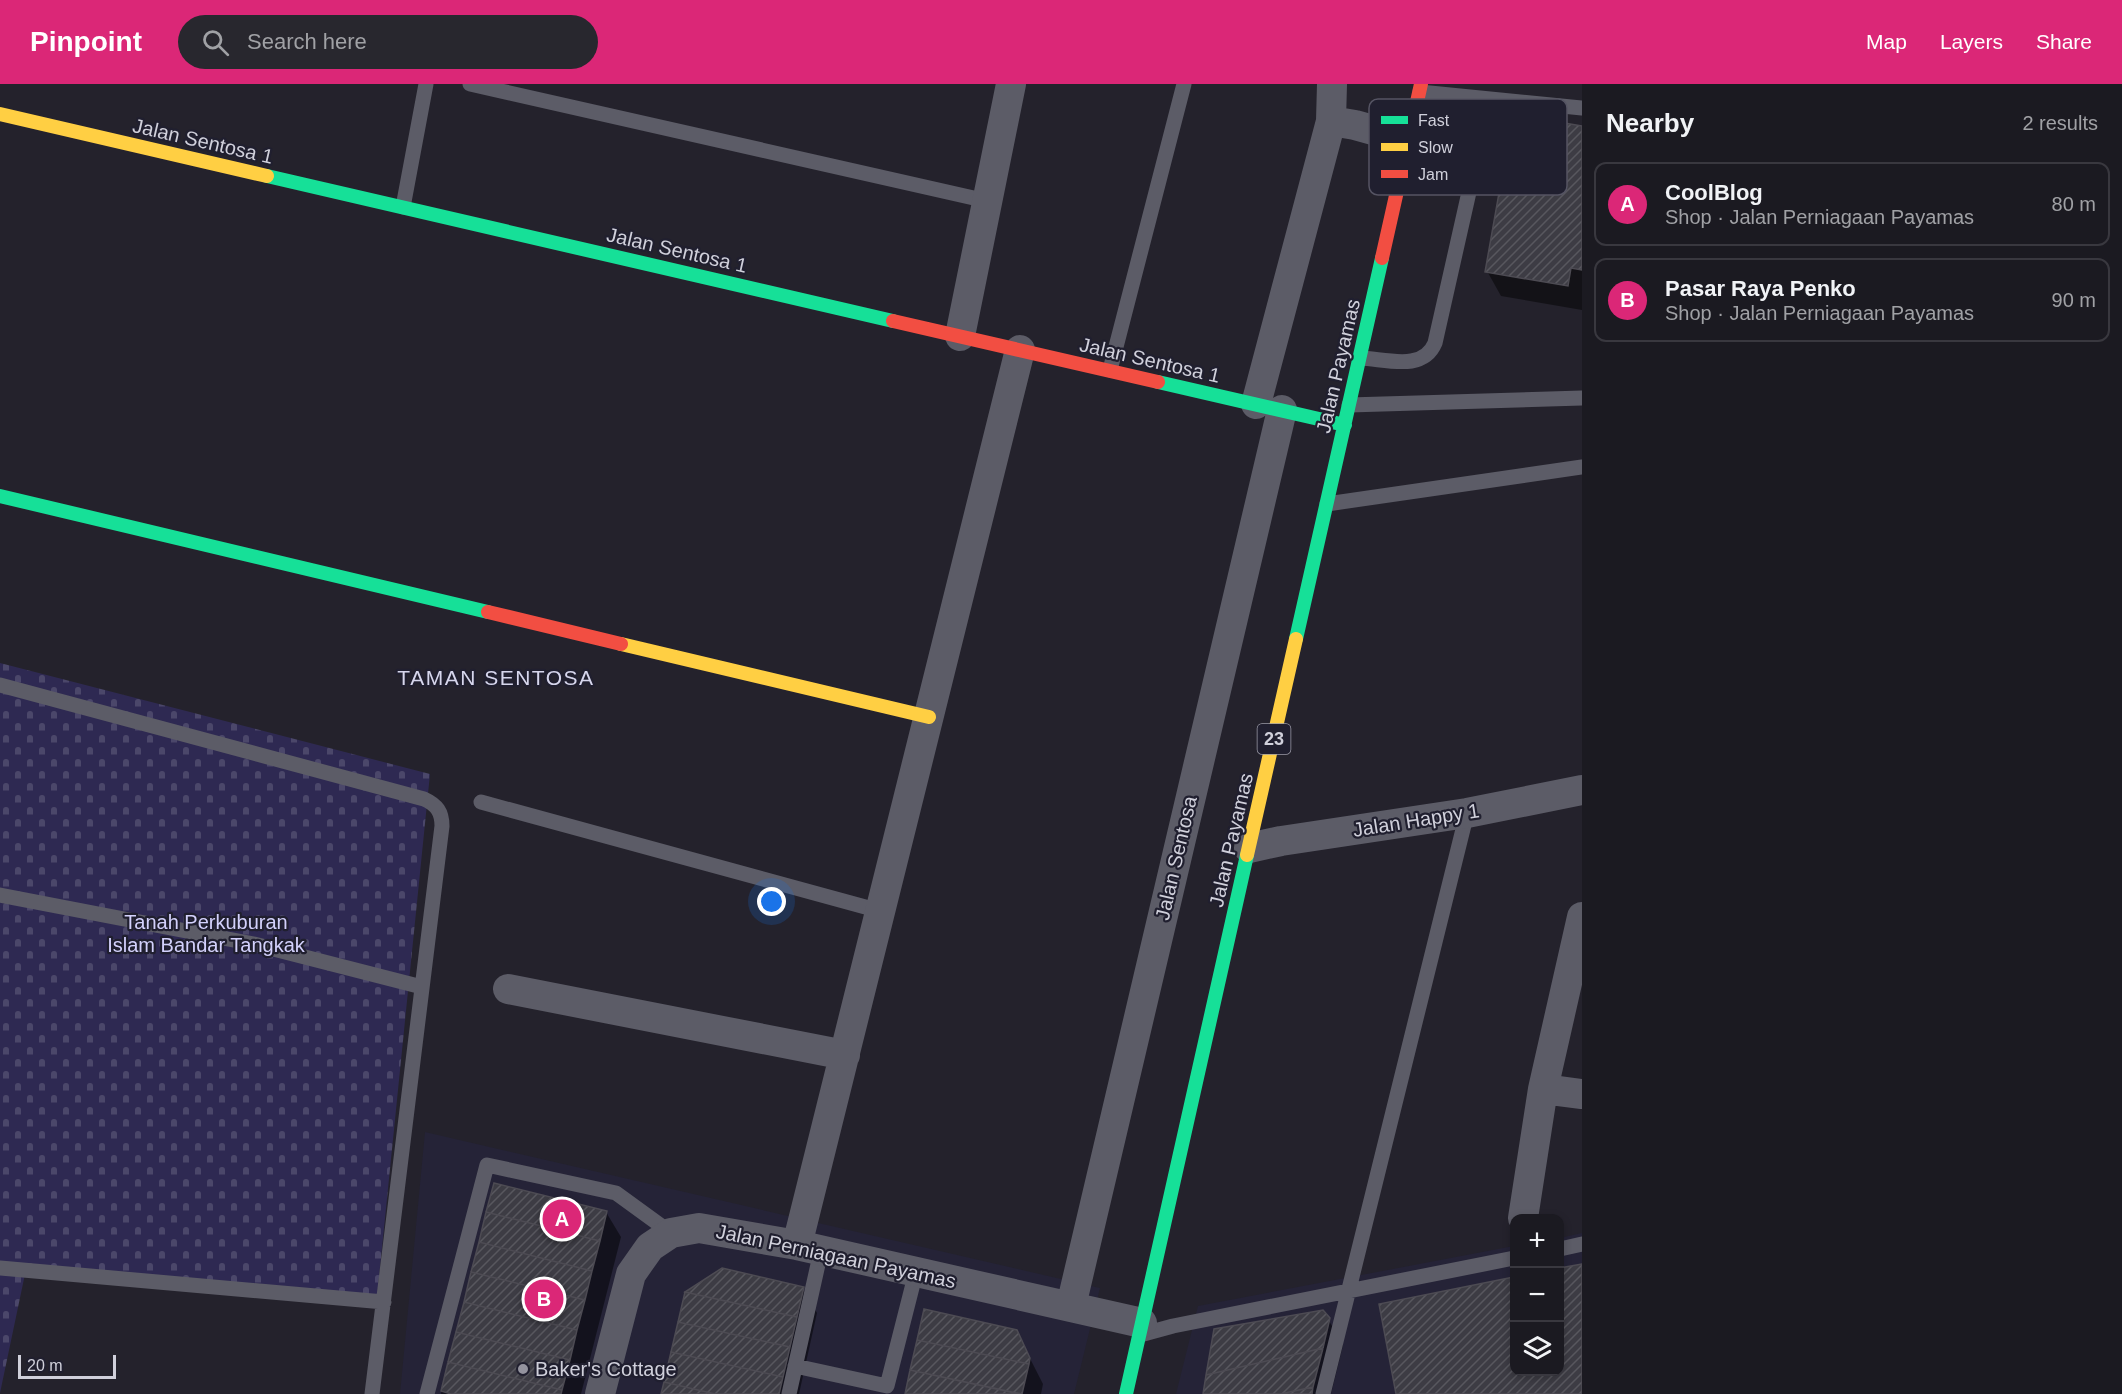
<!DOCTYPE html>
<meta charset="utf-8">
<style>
body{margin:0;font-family:Helvetica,sans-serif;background:#28272e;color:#f1f3f6}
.controls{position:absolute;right:18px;bottom:18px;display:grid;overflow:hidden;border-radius:12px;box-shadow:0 3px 9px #0003}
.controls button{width:54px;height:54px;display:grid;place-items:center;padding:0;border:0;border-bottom:2px solid #39383f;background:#1b1a21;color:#f1f3f6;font:30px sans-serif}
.scale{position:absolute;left:18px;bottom:15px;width:98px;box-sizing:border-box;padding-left:6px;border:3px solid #d0d0db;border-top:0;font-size:16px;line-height:21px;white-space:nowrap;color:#d0d0db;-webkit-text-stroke:4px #201f2f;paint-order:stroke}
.you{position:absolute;left:772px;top:818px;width:21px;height:21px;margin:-15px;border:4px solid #fff;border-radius:50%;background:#1a73e8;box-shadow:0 0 0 9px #1a73e833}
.badge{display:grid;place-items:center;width:39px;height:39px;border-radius:50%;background:#db2777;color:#fff;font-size:20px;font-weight:700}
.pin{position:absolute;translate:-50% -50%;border:3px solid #fff;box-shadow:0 2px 6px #0006}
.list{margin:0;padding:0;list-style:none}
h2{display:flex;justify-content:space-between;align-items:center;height:78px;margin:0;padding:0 24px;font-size:26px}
h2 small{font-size:20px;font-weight:400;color:#a0a1a5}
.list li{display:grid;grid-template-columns:39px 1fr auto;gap:18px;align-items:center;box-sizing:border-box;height:84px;margin:0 12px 12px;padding:0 12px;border:2px solid #39383f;border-radius:12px}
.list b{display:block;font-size:22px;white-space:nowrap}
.list p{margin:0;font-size:20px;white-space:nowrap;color:#a0a1a5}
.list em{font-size:20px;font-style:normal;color:#a0a1a5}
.icon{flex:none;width:33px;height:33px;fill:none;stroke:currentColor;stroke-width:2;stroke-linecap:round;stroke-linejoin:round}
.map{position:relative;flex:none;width:1582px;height:1310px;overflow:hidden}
header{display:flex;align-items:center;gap:36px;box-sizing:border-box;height:84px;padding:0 30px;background:#db2777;color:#fff}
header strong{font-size:28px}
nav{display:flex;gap:33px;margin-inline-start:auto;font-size:21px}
.search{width:420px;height:54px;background:#28272e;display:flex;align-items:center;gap:15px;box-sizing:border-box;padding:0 21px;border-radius:33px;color:#a0a1a5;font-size:22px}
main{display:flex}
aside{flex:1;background:#1b1a21}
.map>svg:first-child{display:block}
.built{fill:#252337}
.cemetery{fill:url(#cemetery-stones)}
.shadow{fill:#0007}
.building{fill:url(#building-hatch);stroke:#4d4b53;stroke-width:1.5}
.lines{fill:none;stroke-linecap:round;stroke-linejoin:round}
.lane{stroke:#5c5c67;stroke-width:15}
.street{stroke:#5c5c67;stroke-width:30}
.fast{stroke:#16e098;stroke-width:14}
.slow{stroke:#ffcf43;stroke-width:14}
.jam{stroke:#f24e42;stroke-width:14}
.poi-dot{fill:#94939e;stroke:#201f2f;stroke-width:2}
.labels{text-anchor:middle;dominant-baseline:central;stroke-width:4.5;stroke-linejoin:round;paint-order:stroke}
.shield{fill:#201f2f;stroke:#9b9ba7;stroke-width:1.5}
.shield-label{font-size:18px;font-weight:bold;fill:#d0d0db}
.street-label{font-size:20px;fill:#d0d0db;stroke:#201f2f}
.park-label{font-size:20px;fill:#d3d1fc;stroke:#201f2f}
.poi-label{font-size:20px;fill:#d0d0db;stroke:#201f2f;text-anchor:start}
.neighbourhood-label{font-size:21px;letter-spacing:1.5px;fill:#d6d6ec;stroke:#201f2f}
.key{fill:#201f2f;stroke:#555463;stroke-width:1.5}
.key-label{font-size:16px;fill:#d0d0db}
</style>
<header>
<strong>Pinpoint</strong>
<div class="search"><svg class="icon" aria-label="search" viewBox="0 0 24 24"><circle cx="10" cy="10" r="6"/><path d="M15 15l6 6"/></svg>Search here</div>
<nav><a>Map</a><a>Layers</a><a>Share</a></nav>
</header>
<main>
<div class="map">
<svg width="1582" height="1310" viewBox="0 0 1582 1310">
<defs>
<pattern id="cemetery-stones" width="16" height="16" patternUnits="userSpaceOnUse" patternTransform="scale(1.5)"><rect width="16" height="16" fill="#2e2952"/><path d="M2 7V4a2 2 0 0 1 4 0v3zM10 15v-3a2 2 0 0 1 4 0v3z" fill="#4b476a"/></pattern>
<pattern id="building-hatch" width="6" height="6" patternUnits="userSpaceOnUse" patternTransform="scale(1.5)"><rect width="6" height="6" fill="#3d3c44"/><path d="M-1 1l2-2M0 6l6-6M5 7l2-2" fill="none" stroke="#58575e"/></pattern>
</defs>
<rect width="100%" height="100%" fill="#24222c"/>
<path class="built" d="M425,1048L1100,1204L1074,1310H400Z
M1582,1149V1310H1176L1198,1222L1514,1162V1288H1560V1154Z"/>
<path class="cemetery" d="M0,579L430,690L376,1223L25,1190L0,1309Z"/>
<path class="shadow" d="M1582,44V226L1501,212L1487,187Z
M495,1101L606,1128L621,1153L581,1310H441Z
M1582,1182V1310H1398L1381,1222L1514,1195V1288H1560V1186Z
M803,1204L817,1229L799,1310H662Z
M925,1227L1016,1247L1043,1300L1041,1310H906Z
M1328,1235L1343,1261L1331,1310H1205Z"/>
<path class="building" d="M1513,30L1582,42V186L1571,184L1568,202L1485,188Z
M494,1099L607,1127L600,1157L486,1128Z
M486,1128L600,1157L592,1187L479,1158Z
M479,1158L592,1187L585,1216L471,1188Z
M1582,1180V1310H1396L1379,1220L1514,1193V1288H1560V1184Z
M722,1184L804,1203L797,1233L685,1208Z
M471,1188L585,1216L577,1246L464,1218Z
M685,1208L797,1233L790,1263L678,1238Z
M464,1218L577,1246L570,1276L456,1248Z
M924,1225L1017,1246L1030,1274L1029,1280L917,1256Z
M1323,1226L1330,1234L1323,1264L1206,1291L1214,1245Z
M678,1238L790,1263L783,1293L671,1268Z
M456,1248L570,1276L562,1306L448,1278Z
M917,1256L1029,1280L1022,1310L910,1286Z
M1323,1264L1313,1303L1280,1310H1203L1206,1291Z
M671,1268L783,1293L779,1310H715L664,1298Z
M448,1278L562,1306L561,1310H451L441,1307Z
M910,1286L1019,1310H905Z
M664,1298L715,1310H661Z
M1313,1303L1312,1310H1280Z"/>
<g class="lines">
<path class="lane" d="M470,0L987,117
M1420,8L1582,24
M403,123L426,0
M1360,274C1386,275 1423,288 1435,259L1490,15
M1110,286L1184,0
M1349,321L1582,314
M1327,420L1582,383
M0,601L424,715C437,721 442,728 442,742L372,1310
M481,718L880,827
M0,811L254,860L422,903
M1560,1165L1582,1160
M0,1184L384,1218
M1140,1251L1173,1242L1514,1174
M795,1282L887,1302L916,1188
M427,1310L487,1081L616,1109L671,1149
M789,1310L821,1167
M1323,1310L1467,729"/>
<path class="street" d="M1331,37L1332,0
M960,252L1011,0
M1256,320L1331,37L1355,41L1409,56
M1249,764L1281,757L1467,729L1582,706
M508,905L845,971
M1543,1005L1582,1010
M1523,1134L1543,1005L1582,833
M797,1161L1020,266
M1071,1222L1282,326
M600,1310L631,1190L650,1163L671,1149L699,1144L797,1161L1142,1239"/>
<path class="fast" d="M267,92L893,237
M1158,298L1345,341
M0,412L488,528
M1296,555L1382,174
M1126,1310L1247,771"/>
<path class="slow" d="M0,30L267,92
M621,560L929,633
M1247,771L1296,555"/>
<path class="jam" d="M1382,174L1421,0
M893,237L1158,298
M488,528L621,560"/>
</g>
<circle class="poi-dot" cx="523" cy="1285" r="6"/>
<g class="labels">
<rect class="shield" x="1257.5" y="640" width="33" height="30" rx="4.5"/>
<g class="shield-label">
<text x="1274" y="655">23</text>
</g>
<g class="street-label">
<text transform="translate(203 57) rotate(13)">Jalan Sentosa 1</text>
<text transform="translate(677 166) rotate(13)">Jalan Sentosa 1</text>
<text transform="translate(1150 276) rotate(13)">Jalan Sentosa 1</text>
<text transform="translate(1338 282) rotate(-77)">Jalan Payamas</text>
<text transform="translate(1416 736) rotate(-9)">Jalan Happy 1</text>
<text transform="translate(1231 756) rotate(-77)">Jalan Payamas</text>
<text transform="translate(1176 774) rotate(-77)">Jalan Sentosa</text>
<text transform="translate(836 1172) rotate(12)">Jalan Perniagaan Payamas</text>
</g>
<g class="park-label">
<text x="206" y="838">Tanah Perkuburan<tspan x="206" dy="23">Islam Bandar Tangkak</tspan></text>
</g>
<g class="poi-label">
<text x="535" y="1285">Baker's Cottage</text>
</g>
<g class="neighbourhood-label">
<text x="496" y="593">TAMAN SENTOSA</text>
</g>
</g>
<rect x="1369" y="15" width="198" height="96" rx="9" class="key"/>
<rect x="1381" y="32" width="27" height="8" fill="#16e098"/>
<rect x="1381" y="59" width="27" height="8" fill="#ffcf43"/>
<rect x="1381" y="86" width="27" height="8" fill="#f24e42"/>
<g class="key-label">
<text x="1418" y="42">Fast</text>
<text x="1418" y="69">Slow</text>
<text x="1418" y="96">Jam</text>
</g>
</svg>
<div class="controls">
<button>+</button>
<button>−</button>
<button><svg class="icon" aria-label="layers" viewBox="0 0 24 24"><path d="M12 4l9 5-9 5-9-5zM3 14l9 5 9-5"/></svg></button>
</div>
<div class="scale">20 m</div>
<div class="you"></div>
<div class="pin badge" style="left:562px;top:1135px">A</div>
<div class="pin badge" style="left:544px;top:1215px">B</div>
</div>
<aside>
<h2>Nearby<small>2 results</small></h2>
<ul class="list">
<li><span class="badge">A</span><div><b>CoolBlog</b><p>Shop · Jalan Perniagaan Payamas</p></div><em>80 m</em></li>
<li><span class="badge">B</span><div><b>Pasar Raya Penko</b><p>Shop · Jalan Perniagaan Payamas</p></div><em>90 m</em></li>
</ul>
</aside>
</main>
